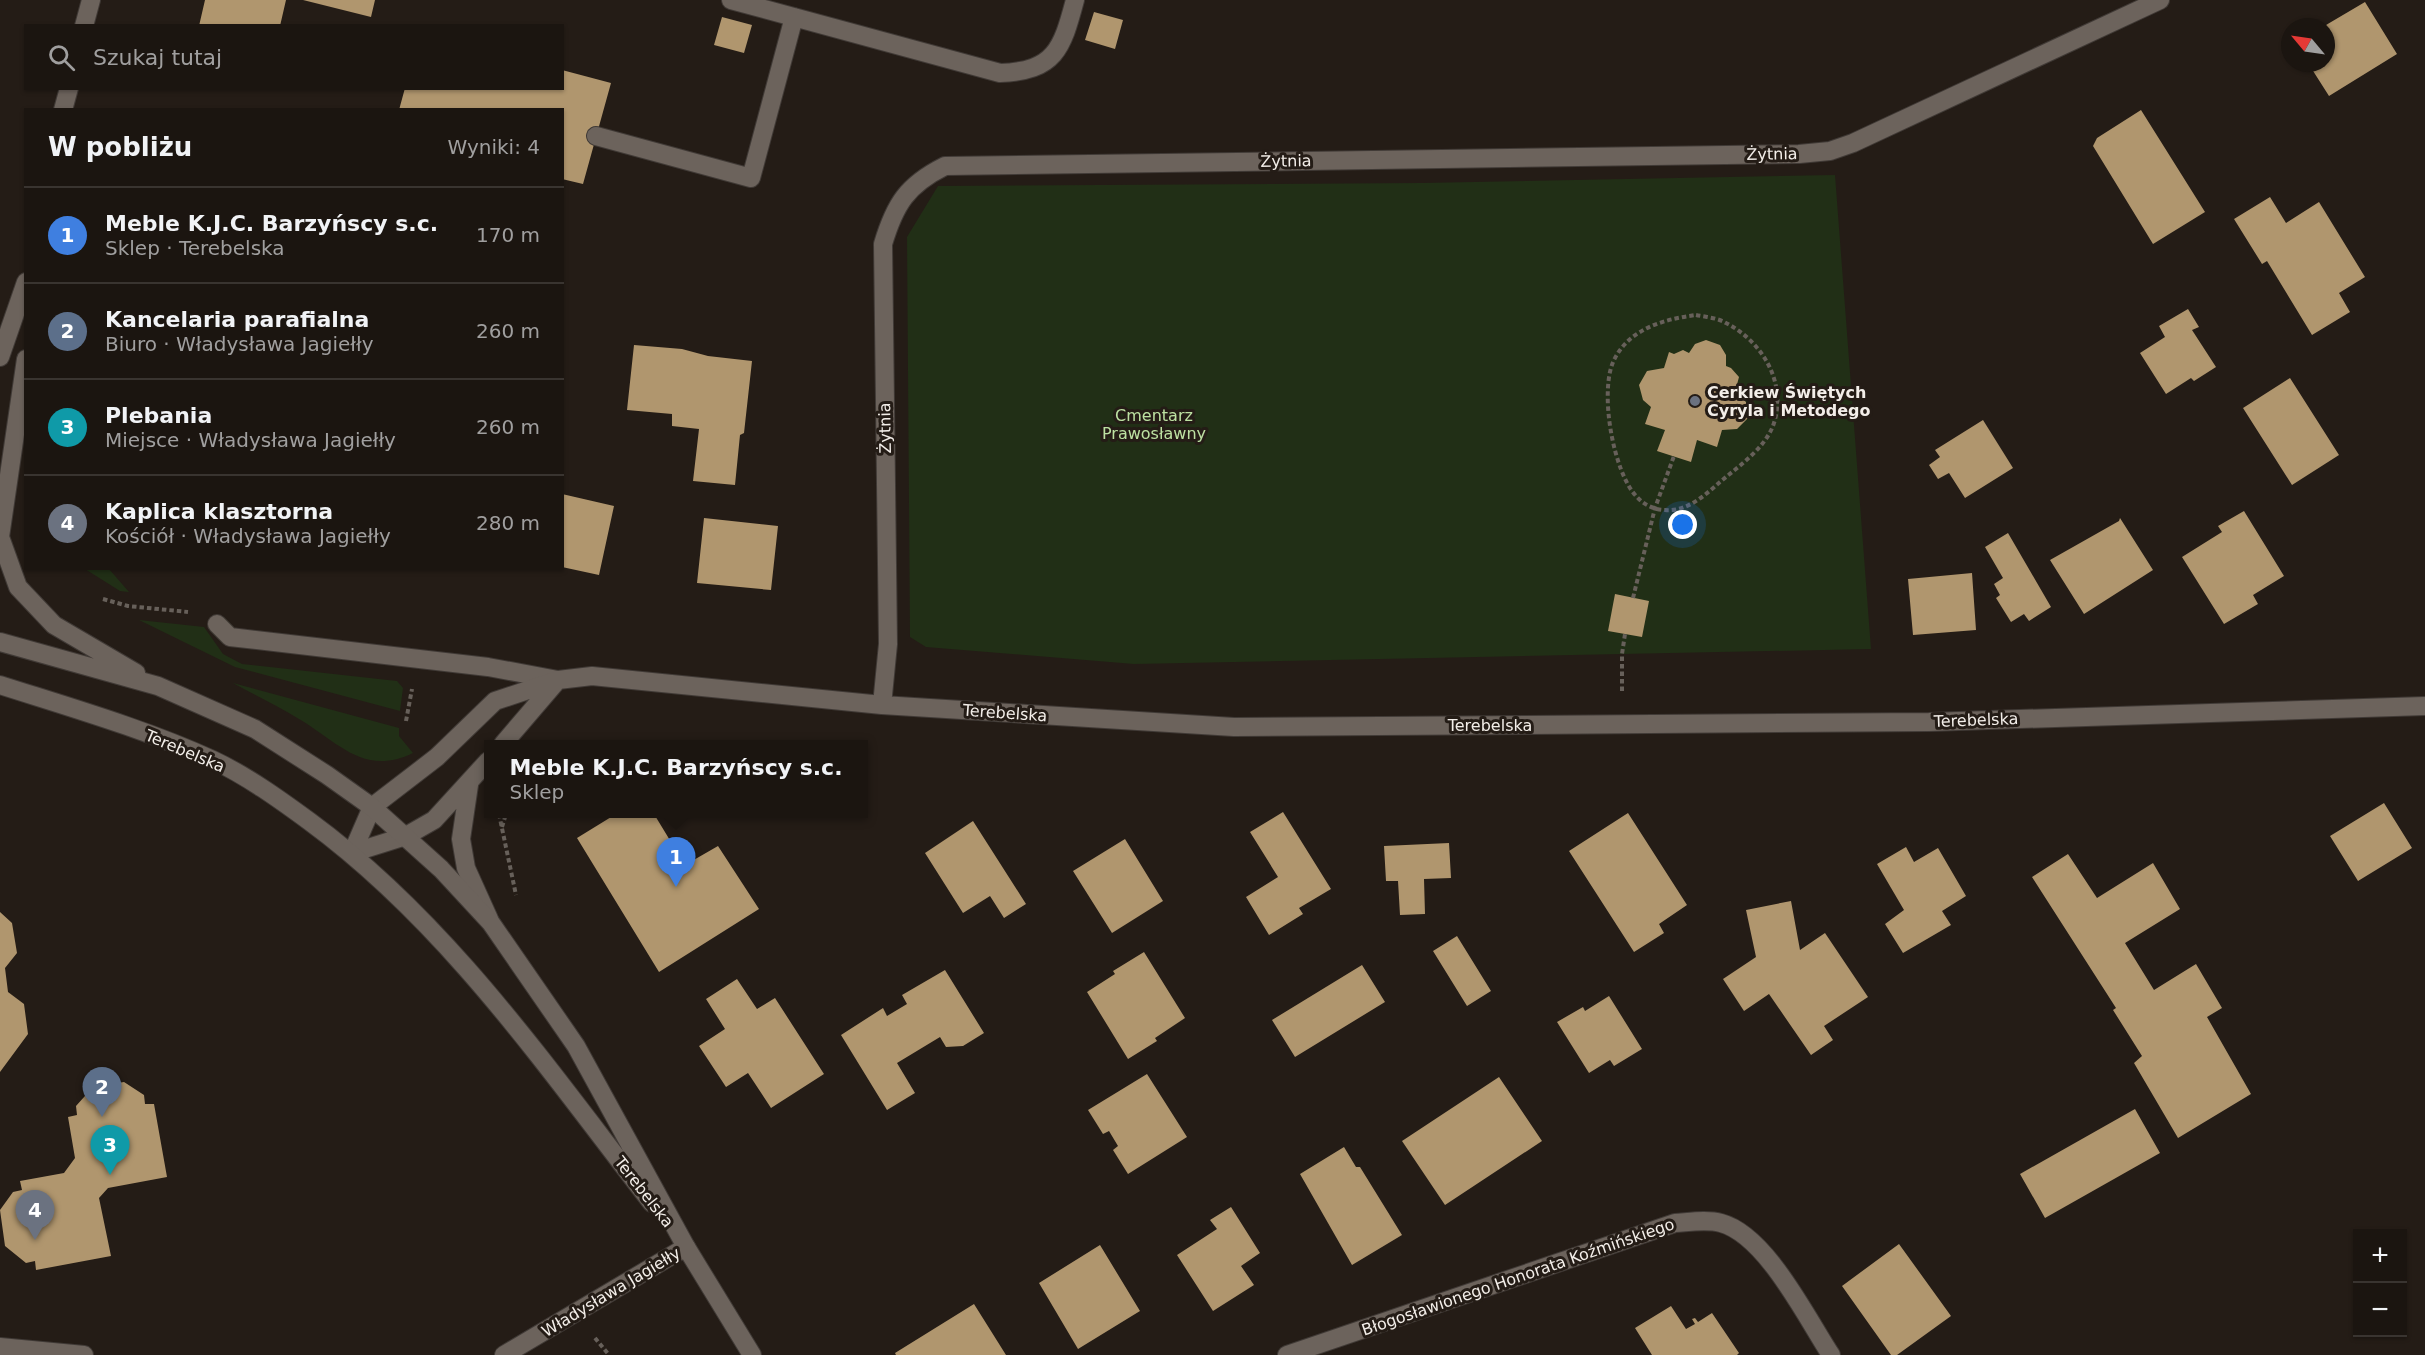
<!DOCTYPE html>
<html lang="pl">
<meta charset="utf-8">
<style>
body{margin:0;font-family:"DejaVu Sans",sans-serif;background:#241e19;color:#f1f3f6}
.controls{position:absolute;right:18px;bottom:18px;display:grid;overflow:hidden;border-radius:0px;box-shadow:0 2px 4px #0004}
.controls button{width:54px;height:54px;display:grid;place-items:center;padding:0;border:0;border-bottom:2px solid #393430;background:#1b1510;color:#f1f3f6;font:30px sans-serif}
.compass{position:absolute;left:2281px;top:18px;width:54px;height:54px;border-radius:50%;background:#1b1510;box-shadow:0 2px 4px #0004;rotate:299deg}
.you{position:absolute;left:1683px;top:525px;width:21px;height:21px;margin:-15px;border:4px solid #fff;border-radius:50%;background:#1a73e8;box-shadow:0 0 0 9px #1a73e833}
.badge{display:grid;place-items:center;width:39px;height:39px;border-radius:50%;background:#c9a5ee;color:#fff;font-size:20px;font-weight:700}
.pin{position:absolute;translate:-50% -50px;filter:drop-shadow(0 2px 3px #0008)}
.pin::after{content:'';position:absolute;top:32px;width:21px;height:18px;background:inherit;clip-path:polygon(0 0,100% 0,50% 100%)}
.popup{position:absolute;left:484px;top:740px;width:384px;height:78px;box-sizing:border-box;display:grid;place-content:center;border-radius:0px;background:#1b1510;filter:drop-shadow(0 2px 4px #0005);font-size:20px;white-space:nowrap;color:#a09f9f}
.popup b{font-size:22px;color:#f1f3f6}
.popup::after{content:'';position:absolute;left:50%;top:100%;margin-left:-12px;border:12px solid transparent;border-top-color:#1b1510}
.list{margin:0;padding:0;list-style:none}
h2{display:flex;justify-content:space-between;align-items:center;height:78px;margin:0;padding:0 24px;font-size:26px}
h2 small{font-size:20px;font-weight:400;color:#a09f9f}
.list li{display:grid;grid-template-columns:39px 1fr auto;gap:18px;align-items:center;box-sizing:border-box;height:96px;padding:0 24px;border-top:2px solid #393430}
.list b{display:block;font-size:22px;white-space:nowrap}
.list p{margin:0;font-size:20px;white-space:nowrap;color:#a09f9f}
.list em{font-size:20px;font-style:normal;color:#a09f9f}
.icon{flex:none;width:33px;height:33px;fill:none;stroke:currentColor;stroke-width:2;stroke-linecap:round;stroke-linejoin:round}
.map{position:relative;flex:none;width:2425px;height:1355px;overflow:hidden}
.search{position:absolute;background:#1b1510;box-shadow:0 2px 4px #0004;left:24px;top:24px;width:540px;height:66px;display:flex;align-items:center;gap:15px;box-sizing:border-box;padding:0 21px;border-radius:0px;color:#a09f9f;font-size:22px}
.panel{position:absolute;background:#1b1510;box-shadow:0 2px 4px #0004;left:24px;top:108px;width:540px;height:462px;border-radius:0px}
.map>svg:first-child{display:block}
.green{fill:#212f16}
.building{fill:#b0966e}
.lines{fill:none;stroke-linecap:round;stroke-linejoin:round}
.lane-casing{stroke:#403a36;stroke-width:20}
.street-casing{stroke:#403a36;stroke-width:20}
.secondary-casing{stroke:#403a36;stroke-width:20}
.path{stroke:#67605a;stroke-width:4;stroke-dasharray:4.5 3;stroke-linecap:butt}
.lane{stroke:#6c635c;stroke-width:18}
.street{stroke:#6c635c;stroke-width:18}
.secondary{stroke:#6c635c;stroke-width:18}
.worship-dot{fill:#6b7280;stroke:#241c16;stroke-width:2}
.labels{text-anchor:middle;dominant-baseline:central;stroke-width:6;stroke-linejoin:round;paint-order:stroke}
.street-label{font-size:16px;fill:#f3eee9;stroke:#241c16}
.poi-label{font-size:16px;font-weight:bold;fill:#f3eee9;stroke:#241c16;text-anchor:start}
.park-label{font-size:16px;fill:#bde1a2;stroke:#241c16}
</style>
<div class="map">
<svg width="2425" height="1355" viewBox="0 0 2425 1355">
<rect width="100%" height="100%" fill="#241c16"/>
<path class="green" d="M1835,175L1871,649L1134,664L926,647L910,637L907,237L938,186L1422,183Z
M85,569H109L129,592L120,591Z
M139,620L204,627L223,654L242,664L397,681L403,688L400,711L235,667Z
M233,683L399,728V736L413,753C364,777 338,742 299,719C278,706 255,695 233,683Z"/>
<path class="building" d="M205,0H286L280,26H199Z
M303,0H375L371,17Z
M2365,2L2397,54L2329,96L2308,63H2326V25Z
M1094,12L1123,20L1115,49L1085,40Z
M722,17L752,25L744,53L714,45Z
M562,70L611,83L583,184L562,179V110H399L405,88H562Z
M2141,110L2205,212L2153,244L2093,146L2097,138Z
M2270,197L2286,223L2319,202L2365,277L2339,293L2350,312L2312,335L2267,261L2262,264L2234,219Z
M2188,309L2199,327L2192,330L2216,367L2194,381L2191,378L2166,394L2140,353L2165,337L2159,326Z
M1706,340L1720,345L1726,355V366L1731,368L1739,377L1735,392L1746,402L1748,418L1737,429L1722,430L1717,447L1697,440L1691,462L1657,451L1665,430L1645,424L1651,407L1643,400L1639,385L1647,371L1664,368L1669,352L1674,354L1683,350L1689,353L1695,344Z
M634,345L682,349L708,356L752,361L744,433L740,435L735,485L693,481L699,429L672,426V414L627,410Z
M2290,378L2339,455L2292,485L2243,408Z
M1983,420L2013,468L1965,498L1949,473L1938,479L1929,465L1940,457L1935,450Z
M562,494L614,506L599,575L562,567Z
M2244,511L2284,576L2253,595L2258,604L2224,624L2182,557L2222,532L2218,526Z
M704,518L778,526L771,590L697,583Z
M2120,518L2153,570L2084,614L2050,560L2119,521Z
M2008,533L2051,607L2029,621L2024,614L2011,622L1996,598L2000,595L1994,584L2003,578L1985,547Z
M1972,573L1976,630L1913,635L1908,579Z
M1615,594L1649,601L1642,637L1608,631Z
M2384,803L2412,848L2358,881L2330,836Z
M1283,812L1331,889L1299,908L1303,914L1269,935L1246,897L1278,877L1250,832Z
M1628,813L1687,905L1659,924L1664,933L1634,952L1569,851Z
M616,814H654L685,865L718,846L759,909L659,972L577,838Z
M973,821L1026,904L1004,918L990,896L963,913L925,853Z
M1125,839L1163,901L1112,933L1073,871Z
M1449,843L1451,878L1424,879L1425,914L1400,915L1398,881H1386L1384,846Z
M1906,847L1914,862L1938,848L1966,896L1942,911L1951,925L1903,953L1885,924L1904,910L1877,864Z
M2068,854L2097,898L2153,863L2180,909L2125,943L2154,990L2196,964L2222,1008L2207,1017L2251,1094L2178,1138L2134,1063L2142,1056L2113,1010L2116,1008L2032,877Z
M1791,901L1800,950L1825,933L1868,997L1824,1026L1833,1040L1811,1055L1769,994L1744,1011L1723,979L1756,957L1746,910Z
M0,912L12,923L17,953L5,968L8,992L24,1004L28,1034L0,1072Z
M1457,936L1491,991L1467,1006L1433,951Z
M1144,952L1185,1018L1155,1038L1157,1041L1128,1059L1087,992L1115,974L1113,971Z
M1362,965L1385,1002L1295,1057L1272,1020Z
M945,970L984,1033L963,1046L946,1047L940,1037L897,1063L915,1093L887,1110L841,1035L883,1008L887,1016L907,1004L902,995Z
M737,979L757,1009L775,998L824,1074L771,1108L748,1073L726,1087L699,1046L725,1029L706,999Z
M1609,996L1642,1049L1614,1066L1610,1060L1589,1073L1557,1022L1583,1007L1585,1011Z
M1147,1074L1187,1137L1128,1174L1113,1150L1118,1146L1109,1131L1103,1134L1088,1110Z
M1499,1077L1542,1141L1445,1205L1402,1141Z
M124,1082L144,1095L145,1104H154L167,1177L108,1188L99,1198L111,1256L36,1270L35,1261L26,1263L5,1246L0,1210L13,1192L22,1190L20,1181L64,1173L75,1158L68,1117L77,1115L76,1106L93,1087Z
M2135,1109L2160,1153L2045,1218L2020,1174Z
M1344,1147L1356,1167H1360L1402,1235L1352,1265L1300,1174Z
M1231,1207L1260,1253L1241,1266L1254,1285L1213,1311L1177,1255L1217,1229L1210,1220Z
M1899,1244L1951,1316L1897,1355H1891L1842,1286Z
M1100,1245L1140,1311L1078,1349L1039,1283Z
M974,1304L1006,1355H896L895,1353Z
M1671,1306L1686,1329L1695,1324L1692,1319L1695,1318L1698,1322L1712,1313L1739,1353L1737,1355H1652L1635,1328Z"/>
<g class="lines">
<defs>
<path id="lane" d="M731,0L1000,73C1055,71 1062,49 1075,0
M596,136L751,178L794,17
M217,624L230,637L488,667L558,680"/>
<path id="street" d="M882,705L888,644L883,244C895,204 907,185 945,166L1799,154L1830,151L1853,143L2160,0
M503,744L557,681
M469,785L461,839L466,868L489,919
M352,853L372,807L437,757L495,701L558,680L592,676L882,705L1234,727L1929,722L2425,706
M352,853L406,836L434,820L488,761
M0,1347L84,1355
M504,1355L686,1247
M1287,1355L1675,1223C1690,1222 1707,1219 1721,1223C1766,1235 1806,1317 1831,1355"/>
<path id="secondary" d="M84,26L91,0
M63,110L69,88
M0,357L26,282
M0,537L18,587L54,625L136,673
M0,537L26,359
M0,642L158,686L255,729L327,775L372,807L441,869L491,923L576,1046L686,1247L752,1355
M0,685C72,708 145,729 213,760C247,776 279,799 309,821C448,923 547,1068 652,1203"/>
</defs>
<use href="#lane" class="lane-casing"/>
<use href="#street" class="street-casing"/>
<use href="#secondary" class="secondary-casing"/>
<path class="path" d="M1696,315C1706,317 1718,318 1726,323C1763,342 1788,384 1773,426C1763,450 1740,465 1720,482C1705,495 1687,512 1665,510C1655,510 1644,505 1637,497C1613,473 1598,388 1615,358C1631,328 1665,319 1696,315Z
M1633,598L1655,508L1674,456
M103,599L128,606L188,612
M1622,691V654L1625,634
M406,721L412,689
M499,814L516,895
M502,827L506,814
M595,1338L609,1355"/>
<use href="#lane" class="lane"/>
<use href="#street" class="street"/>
<use href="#secondary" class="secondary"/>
</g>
<circle class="worship-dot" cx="1695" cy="401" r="6"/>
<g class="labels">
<g class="street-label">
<text transform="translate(1772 154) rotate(-1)">Żytnia</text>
<text transform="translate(1286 161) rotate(-1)">Żytnia</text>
<text transform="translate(885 428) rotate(-91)">Żytnia</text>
<text transform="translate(1005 713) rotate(4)">Terebelska</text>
<text transform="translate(1976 720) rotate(-2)">Terebelska</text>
<text x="1490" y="725">Terebelska</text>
<text transform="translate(185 751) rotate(23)">Terebelska</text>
<text transform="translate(644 1192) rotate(52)">Terebelska</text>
<text transform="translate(1518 1277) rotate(-19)">Błogosławionego Honorata Koźmińskiego</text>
<text transform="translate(611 1292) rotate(-31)">Władysława Jagiełły</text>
</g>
<g class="poi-label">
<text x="1707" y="392">Cerkiew Świętych<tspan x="1707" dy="18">Cyryla i Metodego</tspan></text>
</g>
<g class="park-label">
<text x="1154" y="415">Cmentarz<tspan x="1154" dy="18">Prawosławny</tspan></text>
</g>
</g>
</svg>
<div class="controls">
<button>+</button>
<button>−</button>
</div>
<svg class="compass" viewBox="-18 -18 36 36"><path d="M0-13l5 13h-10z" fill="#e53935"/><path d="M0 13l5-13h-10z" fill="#a09f9f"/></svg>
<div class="you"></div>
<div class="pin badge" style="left:676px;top:887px;background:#3f7fe0">1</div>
<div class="popup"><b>Meble K.J.C. Barzyńscy s.c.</b>Sklep</div>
<div class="pin badge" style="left:102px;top:1117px;background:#5c6f8a">2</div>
<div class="pin badge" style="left:110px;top:1175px;background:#0f9aa8">3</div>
<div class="pin badge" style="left:35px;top:1240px;background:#6b7280">4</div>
<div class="search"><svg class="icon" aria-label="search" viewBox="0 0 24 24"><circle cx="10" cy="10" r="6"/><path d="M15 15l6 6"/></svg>Szukaj tutaj</div>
<section class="panel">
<h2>W pobliżu<small>Wyniki: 4</small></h2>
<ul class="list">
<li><span class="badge" style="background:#3f7fe0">1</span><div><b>Meble K.J.C. Barzyńscy s.c.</b><p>Sklep · Terebelska</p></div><em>170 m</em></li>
<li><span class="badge" style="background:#5c6f8a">2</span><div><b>Kancelaria parafialna</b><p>Biuro · Władysława Jagiełły</p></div><em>260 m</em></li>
<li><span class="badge" style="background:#0f9aa8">3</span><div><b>Plebania</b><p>Miejsce · Władysława Jagiełły</p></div><em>260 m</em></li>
<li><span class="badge" style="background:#6b7280">4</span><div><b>Kaplica klasztorna</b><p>Kościół · Władysława Jagiełły</p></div><em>280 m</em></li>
</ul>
</section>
</div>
